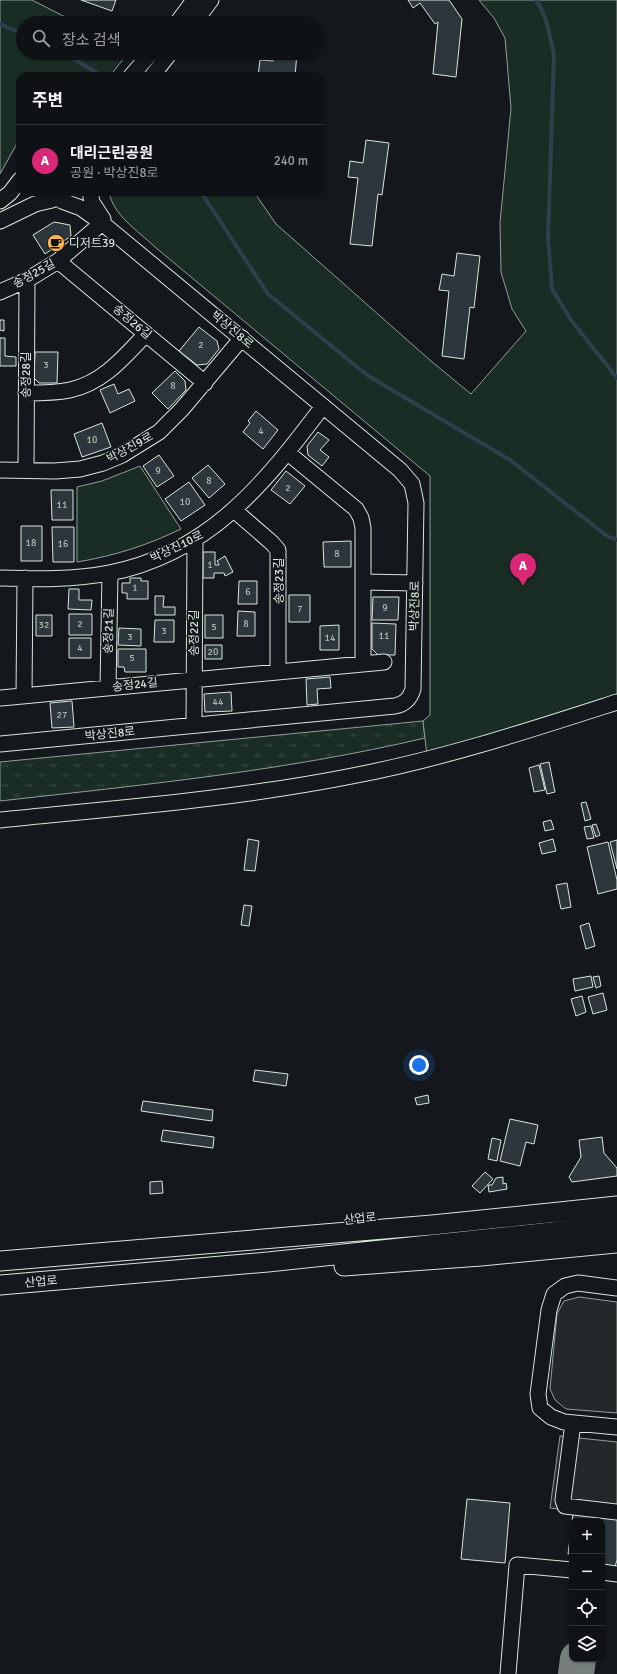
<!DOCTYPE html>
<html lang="ko">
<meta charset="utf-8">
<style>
body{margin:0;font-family:Signika,"Noto Sans KR",sans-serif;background:#1d2022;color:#f1f3f6}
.controls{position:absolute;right:12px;bottom:12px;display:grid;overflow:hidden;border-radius:8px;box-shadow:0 1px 3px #0004}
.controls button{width:36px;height:36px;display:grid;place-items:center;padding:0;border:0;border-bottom:1px solid #2f3234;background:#0f1215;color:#f1f3f6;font:20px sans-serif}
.you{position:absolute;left:419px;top:1065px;width:14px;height:14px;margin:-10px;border:3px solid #fff;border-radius:50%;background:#1a73e8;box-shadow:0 0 0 6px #1a73e833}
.badge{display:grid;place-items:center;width:26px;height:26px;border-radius:50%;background:#db2777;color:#fff;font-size:13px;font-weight:700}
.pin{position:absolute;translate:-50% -33px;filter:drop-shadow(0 1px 2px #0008)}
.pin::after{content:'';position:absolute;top:21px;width:14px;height:12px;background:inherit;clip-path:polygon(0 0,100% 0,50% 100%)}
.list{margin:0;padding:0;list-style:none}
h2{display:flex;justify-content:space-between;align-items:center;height:52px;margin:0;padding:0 16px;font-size:17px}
h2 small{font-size:13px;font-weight:400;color:#9b9ea0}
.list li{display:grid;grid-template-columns:26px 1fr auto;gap:12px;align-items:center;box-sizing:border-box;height:72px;padding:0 16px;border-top:1px solid #2f3234}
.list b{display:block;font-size:15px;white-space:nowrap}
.list p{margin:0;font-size:13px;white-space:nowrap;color:#9b9ea0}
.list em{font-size:13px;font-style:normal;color:#9b9ea0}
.icon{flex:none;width:22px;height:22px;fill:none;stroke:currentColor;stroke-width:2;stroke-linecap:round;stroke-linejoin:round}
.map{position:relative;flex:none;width:617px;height:1674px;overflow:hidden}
.search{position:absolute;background:#0f1215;box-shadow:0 1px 3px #0004;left:16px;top:16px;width:308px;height:44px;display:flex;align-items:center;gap:10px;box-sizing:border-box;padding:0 14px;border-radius:22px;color:#9b9ea0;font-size:15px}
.panel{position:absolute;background:#0f1215;box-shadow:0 1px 3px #0004;left:16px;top:72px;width:308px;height:124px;border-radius:12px}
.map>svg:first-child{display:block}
.grass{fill:url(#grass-tufts);stroke:#939e99}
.park{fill:#1a2d24;stroke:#939e99}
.parking{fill:#24282b;stroke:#939e99}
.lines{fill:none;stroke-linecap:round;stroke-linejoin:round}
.stream{stroke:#2f3f4d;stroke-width:4}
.taxiway{stroke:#767f7c;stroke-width:36}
.building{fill:#2c363c;stroke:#d8e6dc}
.minor-casing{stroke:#d8e6dc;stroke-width:17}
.major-casing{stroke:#d8e6dc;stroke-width:21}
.minor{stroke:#14181c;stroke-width:15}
.major{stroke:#14181c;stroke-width:19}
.labels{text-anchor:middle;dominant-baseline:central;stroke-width:3;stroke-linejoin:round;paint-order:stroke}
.number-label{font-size:10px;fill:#adbab4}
.poi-label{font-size:12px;fill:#d8e6dc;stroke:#14181c;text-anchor:start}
.street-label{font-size:12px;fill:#d8e6dc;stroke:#14181c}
</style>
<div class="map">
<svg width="617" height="1674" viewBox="0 0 617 1674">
<defs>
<pattern id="grass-tufts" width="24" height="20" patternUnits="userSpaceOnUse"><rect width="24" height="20" fill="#1a2d24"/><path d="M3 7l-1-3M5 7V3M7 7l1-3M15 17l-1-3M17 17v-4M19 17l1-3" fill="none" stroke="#3b4b43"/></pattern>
</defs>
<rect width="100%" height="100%" fill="#14181c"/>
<path class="grass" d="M423,721L425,738C285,771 142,785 0,801V762Z"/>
<path class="park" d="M0,0H32L77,23H23V53H131L124,58L110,76H20V138L0,174Z
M479,0H617V695L427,756L423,721L430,715V476L155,247C138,231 113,215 109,192H254L276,224L431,361L471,394L526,331L512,309L501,272L500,223L511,108L505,38L494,18Z
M140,466L181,529C148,545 114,556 77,562V487L102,481Z"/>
<path class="parking" d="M579,1297L617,1302V1413L566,1409L555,1400L550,1389L557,1314L564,1301Z
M560,1436L617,1442V1517L550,1508Z"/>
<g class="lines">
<path class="stream" d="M536,0C547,16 550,37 554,55L548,238L552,289L571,320L617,378
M0,24L23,34
M64,53L102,76
M201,192L268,294L367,375L510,460L607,536L617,540"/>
<path class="taxiway" d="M576,1674L578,1659"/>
</g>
<path class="building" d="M81,0H116L112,11Z
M408,0H449L462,19L456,77L433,74L438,22L435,24L420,3L413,8Z
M273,53H297L295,76H258L260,60L273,61Z
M366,140L389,143L382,195L378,194L372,246L350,244L358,178L348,177L350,161L363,163Z
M54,222L70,225L71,236L45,254L33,235Z
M457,253L480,256L474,308L470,307L464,359L442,356L449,291L439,290L442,274L454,276Z
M0,320H4V331L0,330Z
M199,327L217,341L219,349L207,364L197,365L179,351Z
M0,338H5V356L16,357V366H0Z
M35,352H58L57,383H39L34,378Z
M175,371L185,381L186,390L168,409L152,393Z
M114,384L118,394L129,389L135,401L110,413L100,390Z
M256,411L278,430L263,449L243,432L250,423L248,421Z
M102,423L111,447L82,457L74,434Z
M318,432L329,440L320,450L329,457L322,466L308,455L307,446Z
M159,455L174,476L157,487L143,466Z
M208,465L225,484L209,498L192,478Z
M286,471L305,486L290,504L271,490Z
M189,482L205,505L181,521L165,499Z
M51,490H73V520H52Z
M21,526H42V561H21Z
M52,527H74V562H53Z
M351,541V567H324L323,542Z
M203,552H215V565H219L217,561L225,556L233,572L225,576L224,573H214V578H203Z
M130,578H141V581H148V599H127V593H122V583H130Z
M239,581H257V604H238Z
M69,589H79V600H92L91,610L68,609Z
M289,595H310V622H289Z
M155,596H164L163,607H175V615H155Z
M373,597H399L398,620H372Z
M238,611L255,612V636H237Z
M69,614H92V635H69Z
M36,615H52V636H36Z
M205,615H223V638H205Z
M155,620H174V642H154Z
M372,623L396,624L395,655H378L372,649Z
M339,625V650H320V626Z
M119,628L141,629V646L118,645Z
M69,638H91V658H69Z
M205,645H222V659H205Z
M118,649H146V672H125L124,667H118Z
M330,677L331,688L317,689L318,704L307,705L306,679Z
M231,692L232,711L205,712L204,694Z
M72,701L74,727L52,728L50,703Z
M549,762L555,792L547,794L540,764Z
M539,765L545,790L534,792L529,768Z
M586,802L591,819L585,821L581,803Z
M551,820L554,829L545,831L543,822Z
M596,824L600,835L596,837L592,825Z
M591,826L594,838L587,839L584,827Z
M248,839L259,841L255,871L244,870Z
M553,839L556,851L542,854L539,843Z
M617,840V869L610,842Z
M608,842L617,880V889L598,894L587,847Z
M567,883L571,907L561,909L556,885Z
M244,905L252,906L249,926L241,925Z
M589,923L595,946L586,949L580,926Z
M591,976L593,987L575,991L573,979Z
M599,976L601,986L596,988L593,977Z
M603,993L607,1010L593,1014L588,997Z
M582,996L586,1012L576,1016L571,999Z
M255,1070L288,1074L286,1086L253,1081Z
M428,1095L429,1103L417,1105L415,1098Z
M143,1101L213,1110L212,1121L141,1111Z
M510,1119L538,1125L534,1144L526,1142L520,1166L500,1161Z
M163,1130L214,1137L213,1148L161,1141Z
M602,1137L604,1153L617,1168V1176L572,1182L569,1177L581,1157L579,1140Z
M492,1138L501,1140L497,1161L488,1159Z
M485,1172L493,1179L480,1193L472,1186Z
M503,1177V1184L506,1183L507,1189L489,1192L488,1185H492L496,1178Z
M162,1181L163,1193L150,1194V1182Z
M467,1499L510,1503L505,1563L461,1559Z
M573,1514L617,1519V1560L615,1567L602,1566V1521H572Z
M572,1522V1554H568Z"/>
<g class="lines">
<defs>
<path id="minor" d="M177,23L194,0
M194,23L211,0
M131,76L151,53
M152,76L170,53
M90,192L92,202L103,219
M0,201L10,193L20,180
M0,221L35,204L52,200
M58,261L205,383
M0,292L27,280L58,261L102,223
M26,393C41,393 55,393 70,390C103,383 124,357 146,334
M288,453L356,509L361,518L363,528V663
M0,470L55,471L80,469L103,463L122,455L159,432L182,409L242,338
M26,470L27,280
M234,510L272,543L278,550V671
M0,578C36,579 74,580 109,573C209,554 265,483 323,406
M363,582L415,583
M108,688L110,573
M24,696L25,578
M1,698L384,662
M194,725L195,541
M0,744L395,706C405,704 410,699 413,689L416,503L412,484L400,470L102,223L81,208L62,201
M0,820C117,808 236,799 352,776C442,759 530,730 617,702
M617,1288L578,1283L565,1286L554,1294L549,1310L538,1394L540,1408L551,1417L564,1422L617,1427
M573,1423L563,1500L565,1506L617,1512
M602,1572L617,1574
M508,1674L517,1565L572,1570"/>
<path id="major" d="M0,1261L432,1225L617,1206
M344,1266L481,1256L617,1243
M0,1285L268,1262L617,1225"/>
</defs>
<use href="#minor" class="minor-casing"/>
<use href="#major" class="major-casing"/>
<use href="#minor" class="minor"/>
<use href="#major" class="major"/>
</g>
<defs>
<symbol id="cafe-disc" viewBox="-11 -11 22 22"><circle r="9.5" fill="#ffb74d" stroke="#14181c"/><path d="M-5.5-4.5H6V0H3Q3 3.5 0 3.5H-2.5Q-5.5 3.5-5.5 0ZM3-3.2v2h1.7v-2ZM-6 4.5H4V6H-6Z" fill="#111"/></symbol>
</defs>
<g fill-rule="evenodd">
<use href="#cafe-disc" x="46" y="233" width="20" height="20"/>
</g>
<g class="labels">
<g class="number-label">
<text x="201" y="345">2</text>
<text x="46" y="365">3</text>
<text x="173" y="386">8</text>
<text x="261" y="431">4</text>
<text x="92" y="440">10</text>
<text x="158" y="471">9</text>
<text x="209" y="481">8</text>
<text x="288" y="488">2</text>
<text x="185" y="502">10</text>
<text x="62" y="505">11</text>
<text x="31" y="543">18</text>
<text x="63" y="544">16</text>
<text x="337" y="554">8</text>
<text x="210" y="565">1</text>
<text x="135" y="588">1</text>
<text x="248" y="592">6</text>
<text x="385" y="608">9</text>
<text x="300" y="609">7</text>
<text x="80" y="624">2</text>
<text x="246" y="624">8</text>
<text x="44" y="625">32</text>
<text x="214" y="627">5</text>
<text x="164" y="631">3</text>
<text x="384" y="636">11</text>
<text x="130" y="637">3</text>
<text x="330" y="638">14</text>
<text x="80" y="648">4</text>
<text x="213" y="652">20</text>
<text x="132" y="658">5</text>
<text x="218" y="702">44</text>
<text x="62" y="715">27</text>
</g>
<g class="poi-label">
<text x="69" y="243">디저트39</text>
</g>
<g class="street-label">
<text transform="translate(34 274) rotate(-29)">송정25길</text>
<text transform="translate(132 322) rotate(40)">송정26길</text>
<text transform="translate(232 330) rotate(40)">박상진8로</text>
<text transform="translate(26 375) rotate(-90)">송정28길</text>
<text transform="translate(130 448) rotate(-29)">박상진9로</text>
<text transform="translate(177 547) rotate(-26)">박상진10로</text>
<text transform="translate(279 581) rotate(-90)">송정23길</text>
<text transform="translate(415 606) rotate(-89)">박상진8로</text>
<text transform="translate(109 631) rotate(-89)">송정21길</text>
<text transform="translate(194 633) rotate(-90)">송정22길</text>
<text transform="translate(135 685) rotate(-6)">송정24길</text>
<text transform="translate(110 734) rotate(-6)">박상진8로</text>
<text transform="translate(360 1219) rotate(-6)">산업로</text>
<text transform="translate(41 1282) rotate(-5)">산업로</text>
</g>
</g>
</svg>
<div class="controls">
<button>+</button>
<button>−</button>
<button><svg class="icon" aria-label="locate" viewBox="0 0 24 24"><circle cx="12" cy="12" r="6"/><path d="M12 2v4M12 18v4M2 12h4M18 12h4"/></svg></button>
<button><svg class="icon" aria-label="layers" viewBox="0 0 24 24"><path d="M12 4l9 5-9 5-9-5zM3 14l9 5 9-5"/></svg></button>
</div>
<div class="you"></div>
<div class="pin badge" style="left:523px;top:586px">A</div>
<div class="search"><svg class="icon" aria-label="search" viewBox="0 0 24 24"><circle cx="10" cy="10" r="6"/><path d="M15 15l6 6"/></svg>장소 검색</div>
<section class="panel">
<h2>주변<small></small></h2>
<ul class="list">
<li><span class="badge">A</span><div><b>대리근린공원</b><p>공원 · 박상진8로</p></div><em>240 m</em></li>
</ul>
</section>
</div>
